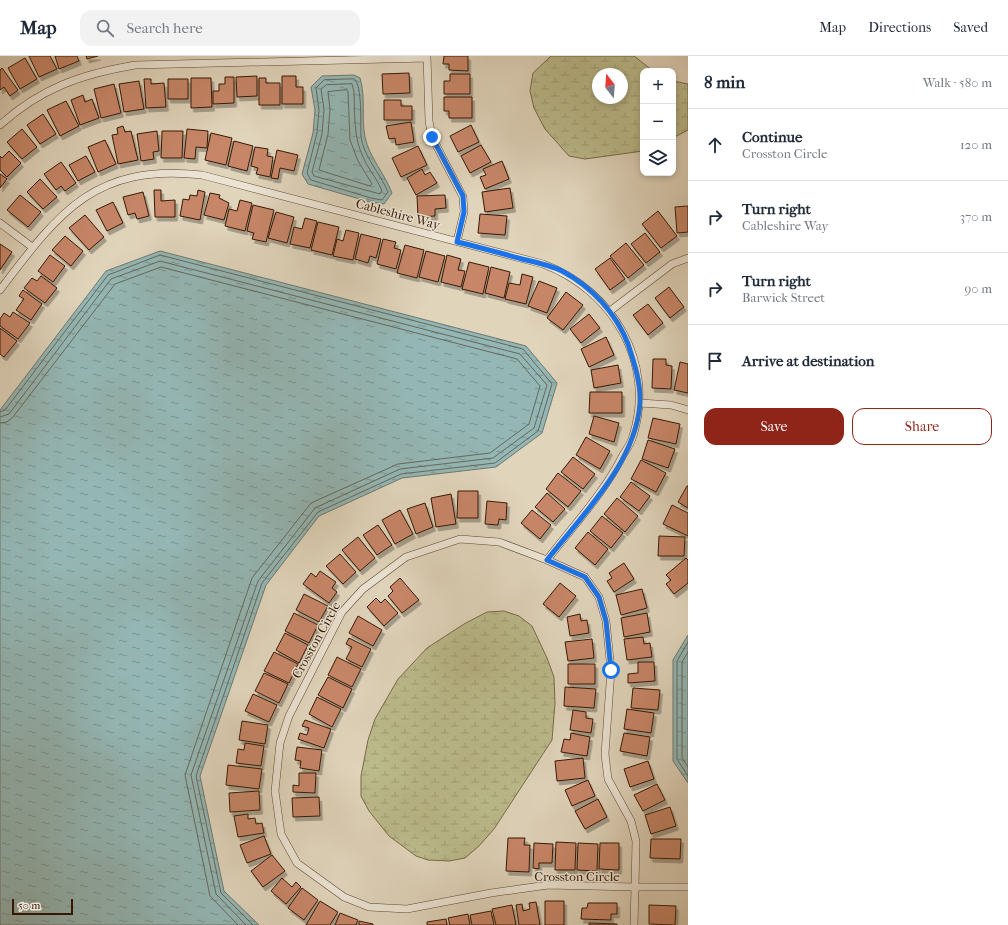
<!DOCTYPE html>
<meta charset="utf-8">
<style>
body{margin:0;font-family:"IM FELL French Canon",serif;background:#f2f2f3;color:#1f2937}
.controls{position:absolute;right:12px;top:12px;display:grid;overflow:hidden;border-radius:8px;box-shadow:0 2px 6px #0003}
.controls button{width:36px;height:36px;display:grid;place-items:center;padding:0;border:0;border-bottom:1px solid #e0e1e3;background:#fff;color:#1f2937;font:20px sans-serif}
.compass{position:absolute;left:592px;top:12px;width:36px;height:36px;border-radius:50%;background:#fff;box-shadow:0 2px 6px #0003;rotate:343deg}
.scale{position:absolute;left:12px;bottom:10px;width:61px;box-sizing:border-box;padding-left:4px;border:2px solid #361904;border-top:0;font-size:11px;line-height:14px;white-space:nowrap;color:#361904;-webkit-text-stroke:3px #ebe3d3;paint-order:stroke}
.stop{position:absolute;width:12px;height:12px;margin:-9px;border:3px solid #1a73e8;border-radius:50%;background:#fff}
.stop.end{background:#1a73e8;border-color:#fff;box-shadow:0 1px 4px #0008}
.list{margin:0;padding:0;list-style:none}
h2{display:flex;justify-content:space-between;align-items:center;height:52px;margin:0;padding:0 16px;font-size:17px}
h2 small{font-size:13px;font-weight:400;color:#747a83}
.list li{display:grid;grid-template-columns:26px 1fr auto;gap:12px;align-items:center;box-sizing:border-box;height:72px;padding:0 16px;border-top:1px solid #e0e1e3}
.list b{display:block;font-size:15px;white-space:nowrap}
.list p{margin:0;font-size:13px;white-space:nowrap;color:#747a83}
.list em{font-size:13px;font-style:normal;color:#747a83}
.actions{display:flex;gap:8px;padding:12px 16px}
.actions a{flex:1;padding:9px 0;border:1px solid #8f2418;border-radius:12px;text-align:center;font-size:14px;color:#8f2418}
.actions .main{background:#8f2418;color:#fff}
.icon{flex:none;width:22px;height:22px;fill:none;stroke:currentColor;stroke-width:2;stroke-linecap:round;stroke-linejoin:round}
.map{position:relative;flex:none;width:688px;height:869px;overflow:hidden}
header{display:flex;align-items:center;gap:24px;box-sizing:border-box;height:56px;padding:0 20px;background:#fff;border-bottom:1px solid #e0e1e3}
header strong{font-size:19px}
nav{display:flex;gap:22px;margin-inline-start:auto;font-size:14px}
.search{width:280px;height:36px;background:#f2f2f3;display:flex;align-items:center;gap:10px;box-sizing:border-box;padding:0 14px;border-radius:12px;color:#747a83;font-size:15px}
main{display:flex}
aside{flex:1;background:#fff}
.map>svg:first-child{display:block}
.wetland{fill:url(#wetland-marsh);stroke:#786a48;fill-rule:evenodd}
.water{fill:url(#water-ripples);stroke:#6e786e}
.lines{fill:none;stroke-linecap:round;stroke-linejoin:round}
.shore{stroke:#65685c;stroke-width:1}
.building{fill:#c78667;stroke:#361904;filter:url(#shadow)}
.minor-casing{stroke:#604832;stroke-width:8}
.minor{stroke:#ebe3d3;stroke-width:7}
.route{stroke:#1a73e8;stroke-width:5}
.labels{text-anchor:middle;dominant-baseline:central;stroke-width:3;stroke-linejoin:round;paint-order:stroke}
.street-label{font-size:13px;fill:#361904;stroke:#ebe3d3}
</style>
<header>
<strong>Map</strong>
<div class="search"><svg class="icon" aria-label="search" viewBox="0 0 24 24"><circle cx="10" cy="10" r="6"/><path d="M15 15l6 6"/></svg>Search here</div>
<nav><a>Map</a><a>Directions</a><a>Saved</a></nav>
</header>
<main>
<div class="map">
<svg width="688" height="869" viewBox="0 0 688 869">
<defs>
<pattern id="wetland-marsh" width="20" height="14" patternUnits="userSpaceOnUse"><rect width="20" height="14" fill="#bbba8b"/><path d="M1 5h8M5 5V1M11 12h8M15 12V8" fill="none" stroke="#a19f76"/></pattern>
<pattern id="water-ripples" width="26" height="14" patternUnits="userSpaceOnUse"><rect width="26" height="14" fill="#94b7b5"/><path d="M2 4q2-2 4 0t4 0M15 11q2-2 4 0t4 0" fill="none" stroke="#7a9491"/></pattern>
<filter id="shadow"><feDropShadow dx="2.5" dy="4" stdDeviation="0" flood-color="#0004"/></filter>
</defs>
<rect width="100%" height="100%" fill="#e0d4bb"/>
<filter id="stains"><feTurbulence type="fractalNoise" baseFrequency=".005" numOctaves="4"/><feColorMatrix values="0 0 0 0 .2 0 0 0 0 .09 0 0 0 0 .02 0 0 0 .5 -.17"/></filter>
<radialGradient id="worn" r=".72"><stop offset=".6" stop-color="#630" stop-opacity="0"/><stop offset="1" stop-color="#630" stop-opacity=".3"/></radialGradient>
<path class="wetland" d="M551,0H634L653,15H643V95L585,103L569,100L545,73L534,52L530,35L533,17ZM598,18H622V42H598Z
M673,25L688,28V74L673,82Z
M504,555L519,560L532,570L547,602L554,621L555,647L552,684L494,773L479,790L465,802L449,805L428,804L416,800L389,780L369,755L361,740V720L368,684L375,663L398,623L427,592L464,568L487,556Z"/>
<path class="water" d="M354,19L360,22C366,42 361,62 365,81C369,101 385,118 392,137L384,148L370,146L308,128L302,118L313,77L315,54L311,31L322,20Z
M160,195L526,290L557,327L542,377L496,411L402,422L319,460L266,529L200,720L224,835L259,869H0V354L106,215Z
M688,579V727L673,705V604Z"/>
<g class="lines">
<path class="shore" d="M354,23C363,29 360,69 361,80C363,100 380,117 388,136L382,144L371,142L311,124L307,117L317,77L319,54L316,32L324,24Z
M352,28L354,36C355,58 353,82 364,103C369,114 378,124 382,135L380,138L314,120L312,116L322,78L324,53L321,33L326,29Z
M347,34L348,36L350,84L358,105L372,128L370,130L319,114L328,78L330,53L328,36Z
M0,356L5,354L108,219L160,199L523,293L552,328L538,375L495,407L401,418L318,456L262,527L196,720L221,837L253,869
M0,361L9,358L111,223L160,205L520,298L547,329L534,372L493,402L400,413L315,452L258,525L191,719L216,838L246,869
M0,367L7,366L13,361L115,228L161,211L517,303L540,330L529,368L490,397L398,408L311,447L252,522L185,719L210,840L238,869
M688,586L677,605V703L688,720
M688,596L682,606V702L688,711"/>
</g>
<path class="building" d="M29,0H50L57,13L39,21Z
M55,0H77L79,5L59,13Z
M86,0H98L87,3Z
M444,0H468V15L449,14V8H443Z
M25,2L37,23L20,33L8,12Z
M2,12L18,34L10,40L4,31L0,34V14Z
M409,17L410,37L383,38L382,18Z
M450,18H470V38H444V25H450Z
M257,20V40L237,41L236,21Z
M282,20H296V31H303V48H282Z
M225,21H234V47L213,48V35H219V28H225Z
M191,22H211L212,51L191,52Z
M259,22H266V27H280V49H259Z
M144,23H151V28L164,27L166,51L146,52Z
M168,23H188V43H168Z
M139,25L144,53L124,56L119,28Z
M114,28L121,57L101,62L94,33Z
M83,39L85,46L92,43L99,62L80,69L71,44Z
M444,41H472V62H449V55H444Z
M384,44H401V50H412V64H384Z
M66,45L79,70L60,80L47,54Z
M43,58L56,78L40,88L27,69Z
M411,66L414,86L396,89L395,82L389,83L386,70Z
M471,69L479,86L458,96L450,80Z
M123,70L125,76L131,75L138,104L118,108L112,79L118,78L117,72Z
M22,73L37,91L22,103L7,86Z
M187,73L208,75L207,92L196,91L195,103L184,102Z
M157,75L159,95L153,96L154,103L141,105L137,78Z
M162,75H183L182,102H161Z
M211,77L232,82L226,109L205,104Z
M105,84L116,108L98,116L88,91Z
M234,85L253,90L247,115L228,110Z
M481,89L491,106L470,117L461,100Z
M418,90L427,109L401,121L392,102Z
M255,91L268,93L267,100L273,101L270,121L256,118L258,112L251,110Z
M277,94L298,99L294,115L280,112L278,123L271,122Z
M9,95L21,107L7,121L0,114V100L2,102Z
M86,100L95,116L78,125L69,109Z
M502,105L509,123L485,133L480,121L486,119L483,113Z
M61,106L76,127L65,135L61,130L56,134L44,118Z
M422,113L425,119L430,116L437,127L416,139L407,122Z
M0,118L7,123L0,132Z
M40,123L57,141L43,153L27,136Z
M510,132L513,152L485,156L482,136Z
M154,134H161V145L175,144V161H155Z
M198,134L205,136L200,164L180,160L183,143L189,144L190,139L197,140Z
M143,136L149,160L137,163L135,157L128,159L123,141Z
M210,137L220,139L219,142L229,147L224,164L204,159Z
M20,139L41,156L28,171L7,154Z
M445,139L446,152L435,153V160L418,161L417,140Z
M240,144L252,147L245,175L225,170L229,153L237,155Z
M113,146L123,167L107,175L96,154Z
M253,149L274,154L266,186L252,183L254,177L247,175Z
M688,150V176L677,177L675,151Z
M658,155L677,180L661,192L642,168Z
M276,156L294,161L287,187L268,182Z
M480,158L507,160L505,179L478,177Z
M85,159L104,181L89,194L69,172Z
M305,162L317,165L310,192L290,188L294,171L302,173Z
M318,166L339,171L332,199L311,194Z
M346,174L359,177L353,204L333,200L337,183L343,185Z
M645,177L660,196L646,207L631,188Z
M361,178L381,183L376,202L370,200L368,207L355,203Z
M65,180L83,195L71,210L52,194Z
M383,183L396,186L394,192L401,194L396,213L377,208Z
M626,187L644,209L628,222L610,200Z
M0,188L12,196L0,214Z
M405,189L424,194L417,222L397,217Z
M426,195L445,200L438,226L419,221Z
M50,199L65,210L53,226L38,215Z
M447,199L461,203L458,214L465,215L461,231L441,226Z
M610,202L625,223L610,234L595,213Z
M469,206L489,211L483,238L462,233Z
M491,211L510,216L504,242L485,237Z
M522,218L533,221L526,248L505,243L509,227L520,229Z
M41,220L57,232L45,247L24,232L32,222L37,225Z
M539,225L557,232L547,257L528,250Z
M669,231L684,251L670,262L655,242Z
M23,234L42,248L31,264L16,254L24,243L19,240Z
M566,236L583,249L563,274L547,262Z
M648,248L663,267L648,279L633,259Z
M13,256L30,267L18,283L0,270V263L4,257L10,261Z
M589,258L600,272L581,287L570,273Z
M0,272L17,285L4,301L0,298Z
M606,281L614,299L589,311L581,293Z
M653,303H666V309L672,310L671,333L652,332Z
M680,306L688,308V337L674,334Z
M618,309L621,327L594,332L591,314Z
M590,336H622V357H589Z
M594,360L619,367L614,386L589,378Z
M653,362L680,368L676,388L648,382Z
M586,381L610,395L600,413L576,399Z
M648,384L675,393L668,412L642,403Z
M573,401L595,418L583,433L561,416Z
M641,404L666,417L656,436L631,423Z
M558,417L581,435L568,451L546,433Z
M631,426L650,440L639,455L620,441Z
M687,430H688V452L678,446Z
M458,435H478V462H457Z
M547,437L565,453L553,466L535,451Z
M451,438L456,468L436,471L431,442Z
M617,442L638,460L625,476L604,458Z
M487,445L507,447L506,464L499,463L498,469L485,468Z
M425,447L433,471L416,478L407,453Z
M672,449L688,457V480L663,468Z
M400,454L413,478L395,488L382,464Z
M532,454L551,469L540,483L521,467Z
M602,460L623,477L611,492L590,475Z
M378,469L392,489L377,499L363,479Z
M588,476L608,493L595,509L575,492Z
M659,480L685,481L684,500H658Z
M358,481L375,502L360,515L342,494Z
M340,498L356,516L343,528L326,510Z
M686,502L688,504V527L674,538L666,528L671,524L666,519Z
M624,507L634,523L614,536L607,525L612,522L609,517Z
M320,515L336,526L332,532L337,536L329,547L303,528L311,517L316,521Z
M400,522L419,544L402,557L388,540L393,535L390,531Z
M560,527L576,540L559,561L543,548Z
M642,533L647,552L621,559L616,539Z
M304,538L328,550L319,566L296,554Z
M376,542L381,547L385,543L398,557L384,570L367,551Z
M294,557L318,569L309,587L285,575Z
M647,557L650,576L624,581L621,562Z
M580,558L581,565L587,564L589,577L570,580L567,561Z
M358,560L382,574L373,590L349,577Z
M285,577L308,589L299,607L276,594Z
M643,581L644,588L650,587L652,601L627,604L624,583Z
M349,582L371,593L362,611L346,603L352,591L346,588Z
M592,583L594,602L568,605L565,586Z
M274,596L298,608L289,627L264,615Z
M337,601L361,613L352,631L328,619Z
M638,606H654L655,625L628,627V618L638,617Z
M568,608H595V628H568Z
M264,617L288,628L279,647L255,635Z
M328,621L352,633L343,652L318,639Z
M565,631L596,633L594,652L564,650Z
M633,632L660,634L658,654L631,652Z
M253,638L277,649L269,666L245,655Z
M317,641L341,653L332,671L309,658Z
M627,653L654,657L651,677L624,673Z
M573,654L586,656V662L593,663L591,677L570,674Z
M305,664L331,673L324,692L298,683L300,677L307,679L309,672L302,670Z
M242,665L268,669L265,688L239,684Z
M571,677L590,681L587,700L561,696L564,683L570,684Z
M624,677L650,681L647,700L620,695Z
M245,687L264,690L261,710L236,707L238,693L244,694Z
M297,691L322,694L319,715L300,712L301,705L295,704Z
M583,702L585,722L557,725L555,705Z
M648,705L654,723L630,731L624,713Z
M228,709L262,713L259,733L226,729Z
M299,717H316L315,737L293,736V729L299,730Z
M588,724L595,740L572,750L565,734Z
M657,728L665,744L643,755L634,739Z
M259,735L260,754L230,756L229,737Z
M319,741L320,760L293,761L292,742Z
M598,743L607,761L585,773L575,755Z
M670,751L676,770L651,778L645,759Z
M248,758V763L255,762L256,768L262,767L264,777L238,781L234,760Z
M264,780L271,798L247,807L240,789Z
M508,782H525L524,789H530L529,816L506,815Z
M651,783H681L680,803L650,802Z
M556,786L576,787L575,814H555Z
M534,787L553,788L552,807H539V813L533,812Z
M578,787L598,788L597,815L577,814Z
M600,787H619V814L599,813Z
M272,799L285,815L263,831L251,815Z
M282,822L292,831L296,826L301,831L286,848L271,835Z
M302,832L318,844L304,864L288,852Z
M320,845L338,856L330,869H306Z
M545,845H564V869H545Z
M536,846L540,869H519L516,849L522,848L523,855L530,853L529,847Z
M588,847H617V858H611V864L581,863L582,852H587Z
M512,849L516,869H496L492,853Z
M649,849L676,850L675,869L649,868Z
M491,855L494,869H472L470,859Z
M340,857L358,864L356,869H335Z
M468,858L470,869H450L448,862Z
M446,863L447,869H427V866Z
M359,865L373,868V869H359Z
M589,867L617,868V869H589Z"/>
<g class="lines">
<defs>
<path id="minor" d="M427,0L429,65L432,81L463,141L464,156L457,185
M0,69C41,32 82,18 135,9L427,2
M0,167L32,191
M0,234C59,156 95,107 202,119L543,208C613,234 656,307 633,380C631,387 627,393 623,399C604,437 573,470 547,504
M610,255L672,208L688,202
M640,347L671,349L688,354
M634,869L635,831L636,785L631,765L608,723L605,698L611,614L606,565L599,541L585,521L547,504L499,486L460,483L406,501L363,533L342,556L289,660L280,687L275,735L281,778L297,807L344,841L369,851L407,853L491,837L548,829L635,831H688"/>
</defs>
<use href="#minor" class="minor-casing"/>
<use href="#minor" class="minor"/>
</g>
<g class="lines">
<path class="route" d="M432,81L463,140L464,156L457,186C479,191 500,197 522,203C535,206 550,209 562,215C592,231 616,257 628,288C634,306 641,327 640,347C636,407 582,459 547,504L585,521L599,541L606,565L611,614"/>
</g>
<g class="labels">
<g class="street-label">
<text transform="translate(398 158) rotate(15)">Cableshire Way</text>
<text transform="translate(316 584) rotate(-61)">Crosston Circle</text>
<text x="577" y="820">Crosston Circle</text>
</g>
</g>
<rect width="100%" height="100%" filter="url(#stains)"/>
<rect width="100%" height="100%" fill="url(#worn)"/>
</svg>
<div class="controls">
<button>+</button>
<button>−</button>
<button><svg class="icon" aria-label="layers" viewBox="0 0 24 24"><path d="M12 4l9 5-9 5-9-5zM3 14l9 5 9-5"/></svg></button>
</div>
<svg class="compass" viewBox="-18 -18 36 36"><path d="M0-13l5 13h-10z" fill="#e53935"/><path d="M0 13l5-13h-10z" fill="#747a83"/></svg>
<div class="scale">50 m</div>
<div class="stop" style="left:611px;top:614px"></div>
<div class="stop end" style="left:432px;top:81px"></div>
</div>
<aside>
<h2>8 min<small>Walk · 580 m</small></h2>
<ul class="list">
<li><svg class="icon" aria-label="ahead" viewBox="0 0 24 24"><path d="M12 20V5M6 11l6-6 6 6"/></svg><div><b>Continue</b><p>Crosston Circle</p></div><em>120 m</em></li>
<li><svg class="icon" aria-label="right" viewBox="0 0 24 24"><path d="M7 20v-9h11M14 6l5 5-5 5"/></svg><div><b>Turn right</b><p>Cableshire Way</p></div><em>370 m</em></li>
<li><svg class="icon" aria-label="right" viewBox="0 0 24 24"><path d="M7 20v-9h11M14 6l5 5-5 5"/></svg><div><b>Turn right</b><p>Barwick Street</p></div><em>90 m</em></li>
<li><svg class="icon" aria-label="arrive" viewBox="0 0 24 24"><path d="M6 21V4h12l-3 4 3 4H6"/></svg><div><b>Arrive at destination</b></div></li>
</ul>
<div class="actions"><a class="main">Save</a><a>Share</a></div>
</aside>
</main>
